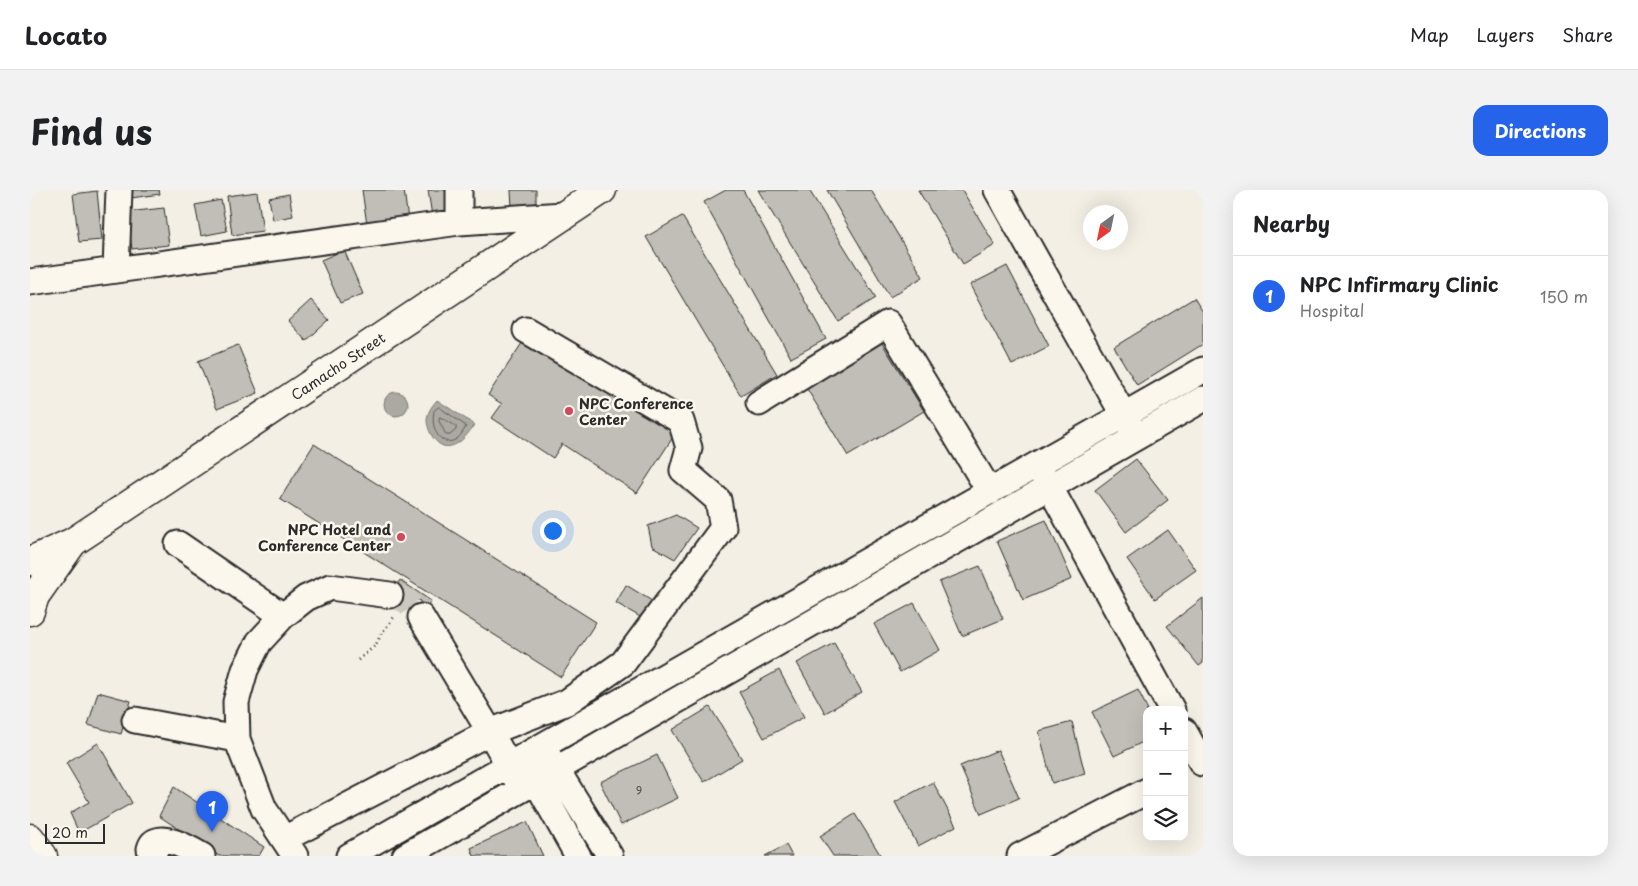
<!DOCTYPE html>
<meta charset="utf-8">
<style>
body{margin:0;font-family:"Playpen Sans",sans-serif;background:#f2f2f2;color:#202124}
.controls{position:absolute;right:15px;bottom:15px;display:grid;overflow:hidden;border-radius:10px;box-shadow:0 5px 20px #0002}
.controls button{width:45px;height:45px;display:grid;place-items:center;padding:0;border:0;border-bottom:1px solid #e0e0e0;background:#fff;color:#202124;font:25px sans-serif}
.compass{position:absolute;left:1053px;top:15px;width:45px;height:45px;border-radius:50%;background:#fff;box-shadow:0 5px 20px #0002;rotate:213deg}
.scale{position:absolute;left:15px;bottom:12px;width:60px;box-sizing:border-box;padding-left:5px;border:2px solid #2b2b2b;border-top:0;font-size:14px;line-height:18px;white-space:nowrap;color:#2b2b2b;-webkit-text-stroke:4px #fbf7ec;paint-order:stroke}
.you{position:absolute;left:522px;top:340px;width:18px;height:18px;margin:-12px;border:4px solid #fff;border-radius:50%;background:#1a73e8;box-shadow:0 0 0 8px #1a73e833}
.badge{display:grid;place-items:center;width:32px;height:32px;border-radius:50%;background:#2563eb;color:#fff;font-size:16px;font-weight:700}
.pin{position:absolute;translate:-50% -41px;filter:drop-shadow(0 1px 2px #0008)}
.pin::after{content:'';position:absolute;top:26px;width:18px;height:15px;background:inherit;clip-path:polygon(0 0,100% 0,50% 100%)}
.list{margin:0;padding:0;list-style:none}
h2{display:flex;justify-content:space-between;align-items:center;height:65px;margin:0;padding:0 20px;font-size:21px}
h2 small{font-size:16px;font-weight:400;color:#757577}
.list li{display:grid;grid-template-columns:32px 1fr auto;gap:15px;align-items:center;box-sizing:border-box;height:80px;padding:0 20px;border-top:1px solid #e0e0e0}
.list b{display:block;font-size:19px;white-space:nowrap}
.list p{margin:0;font-size:16px;white-space:nowrap;color:#757577}
.list em{font-size:16px;font-style:normal;color:#757577}
.icon{flex:none;width:28px;height:28px;fill:none;stroke:currentColor;stroke-width:2;stroke-linecap:round;stroke-linejoin:round}
.map{position:relative;flex:none;width:1173px;height:666px;overflow:hidden;border-radius:15px}
header{display:flex;align-items:center;gap:30px;box-sizing:border-box;height:70px;padding:0 25px;background:#fff;border-bottom:1px solid #e0e0e0}
header strong{font-size:24px}
nav{display:flex;gap:28px;margin-inline-start:auto;font-size:18px}
.intro{display:flex;align-items:center;justify-content:space-between;box-sizing:border-box;height:120px;padding:0 30px}
h1{margin:0;font-size:35px}
.button{padding:12px 22px;border-radius:15px;background:#2563eb;color:#fff;font-size:18px;font-weight:700}
main{display:flex;gap:30px;padding:0 30px}
aside{flex:1;background:#fff;border-radius:15px;box-shadow:0 5px 20px #0002}
.map>svg:first-child{display:block}
.water{fill:#aca9a2;stroke:#787772}
.lines{fill:none;stroke-linecap:round;stroke-linejoin:round}
.shore{stroke:#5f5d5b;stroke-width:1}
.building{fill:#c0beb6;stroke:#2b2b2b}
.minor-tunnel{stroke:#cbc8bf;stroke-width:25;stroke-dasharray:25 12;stroke-linecap:butt}
.minor-casing{stroke:#2b2b2b;stroke-width:29}
.major-casing{stroke:#2b2b2b;stroke-width:31}
.path{stroke:#2b2b2b;stroke-width:3;stroke-dasharray:1 4;stroke-linecap:butt}
.minor{stroke:#fbf7ec;stroke-width:25}
.major{stroke:#fbf7ec;stroke-width:28}
.poi-dot{fill:#d1495b;stroke:#fbf7ec;stroke-width:2}
.labels{text-anchor:middle;dominant-baseline:central;stroke-width:5;stroke-linejoin:round;paint-order:stroke}
.number-label{font-size:11px;fill:#50504e}
.street-label{font-size:14px;fill:#2b2b2b;stroke:#fbf7ec}
.poi-label{font-size:14px;font-weight:bold;fill:#2b2b2b;stroke:#fbf7ec;text-anchor:start}
</style>
<header>
<strong>Locato</strong>
<nav><a>Map</a><a>Layers</a><a>Share</a></nav>
</header>
<div class="intro"><h1>Find us</h1><a class="button">Directions</a></div>
<main>
<div class="map">
<svg width="1173" height="666" viewBox="0 0 1173 666">
<rect width="100%" height="100%" fill="#f3efe4"/>
<filter id="ink" filterUnits="userSpaceOnUse"><feTurbulence type="fractalNoise" baseFrequency=".02" numOctaves="2"/><feDisplacementMap in="SourceGraphic" scale="10" xChannelSelector="R" yChannelSelector="G"/><feConvolveMatrix kernelMatrix="1 2 1 2 8 2 1 2 1" color-interpolation-filters="sRGB"/></filter>
<g filter="url(#ink)">
<path class="water" d="M354 214a12 12 0 1 1 24 0a12 12 0 1 1-24 0Z
M407,210L445,235C438,243 431,254 421,256C408,260 398,243 397,231C397,222 402,216 407,210Z"/>
<g class="lines">
<path class="shore" d="M409,217L436,236C423,266 398,248 404,221Z
M410,227L426,236V240L420,245H416L409,231Z"/>
</g>
<path class="building" d="M100,0H129L130,4L101,8Z
M332,0H374L378,30L337,35Z
M398,0H419L423,22L402,26Z
M481,0H506V16L482,17Z
M696,0H713L796,149L761,168L674,12Z
M728,0H779L846,108L808,131Z
M797,0H841L893,87L860,107Z
M888,0H932L965,55L933,74Z
M67,1L72,50L49,52L43,4Z
M227,2L233,41L202,45L197,6Z
M259,4L263,26L243,30L239,8Z
M191,10L197,41L171,46L165,15Z
M134,18L139,55L102,59L97,22Z
M652,26L747,184L711,206L616,47Z
M314,60L333,104L310,113L291,70Z
M977,76L1019,156L982,175L940,95Z
M1164,108L1173,122V154L1107,195L1084,157Z
M281,110L299,130L276,151L258,131Z
M496,147L645,244L607,303L532,254L523,268L462,228L472,214L458,205Z
M852,153L894,221L818,266L777,199Z
M208,155L228,203L187,219L168,171Z
M284,254L566,432L531,487L250,309Z
M1106,269L1138,310L1096,342L1065,300Z
M646,325L667,338L645,369L622,356L618,336Z
M1016,330L1042,389L993,410L967,351Z
M1138,340L1166,380L1125,409L1097,369Z
M950,376L973,429L932,446L909,392Z
M370,390L401,411L391,427L390,411L369,400L360,405Z
M596,395L622,411L612,428L586,413Z
M1173,408V473L1169,476L1137,436Z
M884,413L910,460L870,482L844,434Z
M804,453L832,502L795,523L767,473Z
M749,480L774,527L734,548L709,502Z
M1108,500L1118,520H1117V550L1084,566L1062,522Z
M68,502L101,511L91,544L58,535Z
M680,517L712,569L674,592L642,540Z
M1042,532L1055,584L1022,593L1009,541Z
M68,553L102,613L49,643L40,623L59,612L36,573Z
M968,560L989,608L951,624L930,576Z
M627,565L648,608L591,635L570,592Z
M903,592L926,636L888,656L865,612Z
M144,597L234,657L229,666H189L129,626Z
M825,624L851,666H803L790,646Z
M497,632L513,666H444L441,658Z
M756,655L762,666H735Z"/>
<g class="lines">
<path class="minor-tunnel" d="M360,405L376,410L391,427"/>
<defs>
<path id="minor" d="M429,0V32
M967,0L1102,240
M86,79L89,0
M0,92L429,32L533,25
M729,213L858,133L960,302
M1012,283L1142,520
M148,354L253,426
M391,427L460,542L487,590
M105,530L207,549
M1154,541L1172,573
M517,564L580,666
M498,577L548,666
M254,649L460,542L537,512L593,473L693,338L688,310L653,280L659,258L651,231L496,140
M124,666L120,659C125,638 162,660 172,666
M265,666L234,619L207,549L206,512L215,480L229,452L253,426L276,408L300,397L360,405
M319,666L1173,180
M375,666L1173,209
M990,666L1117,601"/>
<g id="major">
<path id="s1" d="M0,371L43,352L572,0"/>
<path d="M0,421L5,406L43,352"/>
<path d="M0,648L13,666"/>
</g>
</defs>
<use href="#minor" class="minor-casing"/>
<use href="#major" class="major-casing"/>
<path class="path" d="M328,470L346,455L351,444L364,427"/>
<use href="#minor" class="minor"/>
<use href="#major" class="major"/>
</g>
</g>
<g class="poi-dot">
<circle cx="539" cy="221" r="5"/>
<circle cx="371" cy="347" r="5"/>
</g>
<g class="labels">
<g class="number-label">
<text x="609" y="600">9</text>
</g>
<g class="street-label">
<text stroke="none"><textPath href="#s1" startOffset="365">Camacho Street</textPath></text>
</g>
<g class="poi-label">
<text x="549" y="213">NPC Conference<tspan x="549" dy="16">Center</tspan></text>
<text x="361" y="339" text-anchor="end">NPC Hotel and<tspan x="361" dy="16">Conference Center</tspan></text>
</g>
</g>
</svg>
<div class="controls">
<button>+</button>
<button>−</button>
<button><svg class="icon" aria-label="layers" viewBox="0 0 24 24"><path d="M12 4l9 5-9 5-9-5zM3 14l9 5 9-5"/></svg></button>
</div>
<svg class="compass" viewBox="-18 -18 36 36"><path d="M0-13l5 13h-10z" fill="#e53935"/><path d="M0 13l5-13h-10z" fill="#757577"/></svg>
<div class="scale">20 m</div>
<div class="you"></div>
<div class="pin badge" style="left:182px;top:642px">1</div>
</div>
<aside>
<h2>Nearby<small></small></h2>
<ul class="list">
<li><span class="badge">1</span><div><b>NPC Infirmary Clinic</b><p>Hospital</p></div><em>150 m</em></li>
</ul>
</aside>
</main>
